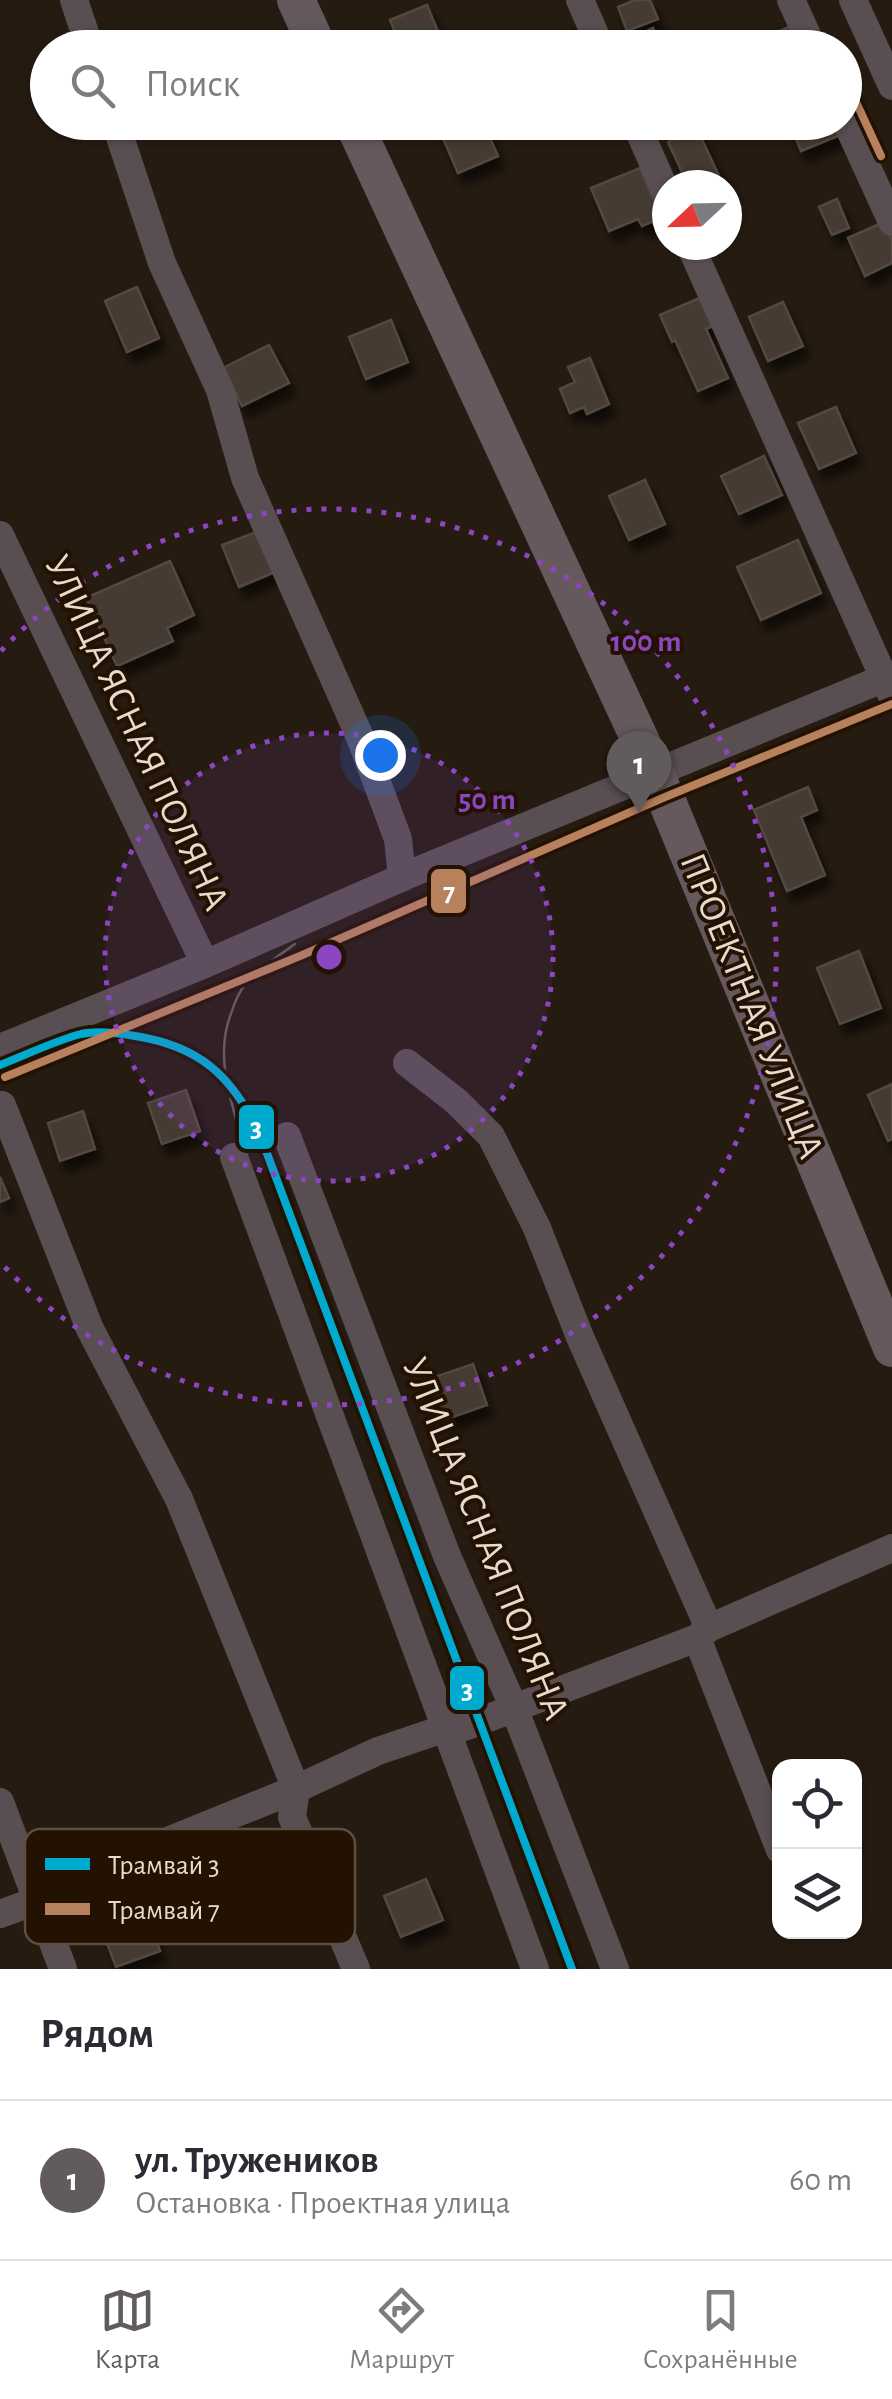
<!DOCTYPE html>
<html lang="ru">
<meta charset="utf-8">
<style>
body{margin:0;font-family:"Alegreya Sans",sans-serif;background:#f2f2f3;color:#2b2b33}
.controls{position:absolute;right:30px;bottom:30px;display:grid;overflow:hidden;border-radius:20px;box-shadow:0 2px 8px #0004}
.controls button{width:90px;height:90px;display:grid;place-items:center;padding:0;border:0;border-bottom:2px solid #e1e1e2;background:#fff;color:#2b2b33;font:50px sans-serif}
.compass{position:absolute;left:652px;top:170px;width:90px;height:90px;border-radius:50%;background:#fff;box-shadow:0 2px 8px #0004;rotate:248deg}
.you{position:absolute;left:380px;top:755px;width:35px;height:35px;margin:-25px;border:8px solid #fff;border-radius:50%;background:#1a73e8;box-shadow:0 0 0 15px #1a73e833}
.badge{display:grid;place-items:center;width:65px;height:65px;border-radius:50%;background:#615c5b;color:#fff;font-size:32px;font-weight:700}
.pin{position:absolute;translate:-50% -82px;filter:drop-shadow(0 2px 5px #0008)}
.pin::after{content:'';position:absolute;top:52px;width:35px;height:30px;background:inherit;clip-path:polygon(0 0,100% 0,50% 100%)}
.list{margin:0;padding:0;list-style:none}
h2{display:flex;justify-content:space-between;align-items:center;height:130px;margin:0;padding:0 40px;font-size:42px}
h2 small{font-size:32px;font-weight:400;color:#7c7c81}
.list li{display:grid;grid-template-columns:65px 1fr auto;gap:30px;align-items:center;box-sizing:border-box;height:160px;padding:0 40px;border-top:2px solid #e1e1e2}
.list b{display:block;font-size:38px;white-space:nowrap}
.list p{margin:0;font-size:32px;white-space:nowrap;color:#7c7c81}
.list em{font-size:32px;font-style:normal;color:#7c7c81}
.icon{flex:none;width:55px;height:55px;fill:none;stroke:currentColor;stroke-width:2;stroke-linecap:round;stroke-linejoin:round}
.map{position:relative;flex:none;width:892px;height:1969px;overflow:hidden}
.search{position:absolute;background:#fff;box-shadow:0 2px 8px #0004;left:30px;right:30px;top:30px;height:110px;display:flex;align-items:center;gap:25px;box-sizing:border-box;padding:0 35px;border-radius:55px;color:#7c7c81;font-size:38px}
.sheet{height:290px;background:#fff}
nav{display:flex;justify-content:space-around;align-items:center;box-sizing:border-box;height:140px;border-top:2px solid #e1e1e2;background:#fff;font-size:28px;color:#7c7c81}
nav a{display:grid;justify-items:center;gap:5px}
nav .on{color:#615c5b}
.map>svg:first-child{display:block}
.building{fill:#443a32;stroke:#524840;stroke-width:2.5;filter:url(#shadow)}
.lines{fill:none;stroke-linecap:round;stroke-linejoin:round}
.minor{stroke:#594f52;stroke-width:28}
.secondary{stroke:#66595e;stroke-width:38}
.tram{stroke:#635a58;stroke-width:2.5}
.tram-1-casing{stroke:#231202;stroke-width:15}
.tram-2-casing{stroke:#231202;stroke-width:15}
.tram-1{stroke:#00a9ce;stroke-width:8}
.tram-2{stroke:#b6815c;stroke-width:8}
.ring{fill:none;stroke:#8b46c1;stroke-width:5;stroke-dasharray:5 10}
.labels{text-anchor:middle;dominant-baseline:central;stroke-width:8;stroke-linejoin:round;paint-order:stroke}
.street-label{font-size:38px;fill:#e7dacf;stroke:#231202}
.key{fill:#231202;stroke:#5e4e40;stroke-width:2.5}
.key-label{font-size:28px;fill:#e7dacf}
.centre{fill:#8b46c1;stroke:#231202;stroke-width:5}
.ring-label{font-size:30px;text-anchor:middle;font-weight:bold;fill:#8b46c1;stroke:#231202;stroke-width:8;stroke-linejoin:round;paint-order:stroke}
.line-badge{stroke:#231202;stroke-width:4}
.badge-label{font-size:28px;text-anchor:middle;font-weight:bold;fill:#fff}
</style>
<div class="map">
<svg width="892" height="1969" viewBox="0 0 892 1969">
<defs>
<filter id="shadow"><feDropShadow dx="6" dy="11" stdDeviation="5" flood-color="#0009"/></filter>
</defs>
<rect width="100%" height="100%" fill="#251b11"/>
<path class="building" d="M635,0H650L658,19L627,31L618,7Z
M427,5L441,39L422,48L417,40L401,47L390,20Z
M791,26L801,48H754L752,44Z
M653,28L662,48H626L623,42Z
M441,122H483L498,156L458,173L437,124Z
M789,122H840L845,133L801,151Z
M697,129L721,180L709,185H688L668,142Z
M640,168L661,218L642,226L638,219L609,231L591,188Z
M837,199L849,228L832,235L819,207Z
M884,222L892,240V263L865,276L848,238Z
M137,287L159,338L127,352L105,301Z
M702,297L715,325L706,329L728,378L698,391L675,340L672,342L660,315Z
M783,302L803,346L768,361L749,317Z
M391,320L408,362L366,379L349,337Z
M269,345L289,383L242,406L223,368Z
M590,358L609,404L587,414L584,407L570,413L560,389L575,382L568,367Z
M836,407L856,453L819,469L798,423Z
M764,456L782,495L739,514L721,476Z
M645,480L665,524L629,540L609,496Z
M264,529L280,570L239,587L222,545Z
M798,540L821,593L761,620L737,567Z
M170,561L194,615L167,628L173,641L117,666L86,598Z
M808,787L817,810L801,817L825,875L787,891L754,810Z
M859,951L881,1008L840,1024L817,968Z
M892,1084V1139L888,1141L868,1095Z
M186,1090L200,1131L162,1144L148,1103Z
M83,1111L95,1149L60,1161L48,1123Z
M0,1177L9,1198L0,1202Z
M473,1364L487,1405L444,1420L429,1379Z
M426,1879L443,1920L401,1937L384,1896Z
M146,1913L160,1951L116,1967L102,1930Z"/>
<g class="lines">
<path class="minor" d="M74,0L90,48
M580,0L601,48
M791,0L813,48
M853,0L892,86
M844,117L892,222
M115,122L162,263L220,390L245,478L360,737L398,839L402,878
M635,122L667,194
M690,245L892,696
M0,535L205,964
M0,1048L205,964L410,874L892,675
M407,1063L456,1101L491,1136L537,1228L580,1337L709,1628
M0,1106L2,1105L90,1329L179,1499L296,1789L292,1817L356,1969
M287,1136L447,1556L514,1708L615,1969
M234,1157L535,1969
M697,1638L780,1850
M0,1802L63,1969
M0,1914L36,1901L148,1849L296,1789L378,1751L446,1728H461L478,1722L697,1638L709,1628L892,1548"/>
<path class="secondary" d="M296,0L318,48
M353,122L655,772L892,1348"/>
<path class="tram" d="M242,1140C230,1097 214,1054 232,1011C235,1001 240,991 246,983C260,968 278,956 295,944"/>
<defs>
<path id="tram-1" d="M0,1065C26,1055 54,1041 81,1034C98,1030 118,1033 135,1036C199,1046 231,1075 259,1132L572,1969"/>
<path id="tram-2" d="M844,76L881,156
M5,1077L300,956L665,797L892,704"/>
</defs>
<use href="#tram-1" class="tram-1-casing"/>
<use href="#tram-2" class="tram-2-casing"/>
<use href="#tram-1" class="tram-1"/>
<use href="#tram-2" class="tram-2"/>
</g>
<circle cx="329" cy="957" r="224" fill="#8b46c1" fill-opacity=".12"/>
<g class="ring">
<circle cx="329" cy="957" r="224"/>
<path d="M1 651A448 448 0 1 1 1 1263"/>
</g>
<g class="labels">
<g class="street-label">
<text transform="translate(136 733) rotate(65)">УЛИЦА ЯСНАЯ ПОЛЯНА</text>
<text transform="translate(751 1006) rotate(68)">ПРОЕКТНАЯ УЛИЦА</text>
<text transform="translate(485 1539) rotate(68)">УЛИЦА ЯСНАЯ ПОЛЯНА</text>
</g>
</g>
<rect x="25" y="1829" width="330" height="115" rx="15" class="key"/>
<rect x="45" y="1858" width="45" height="12" fill="#00a9ce"/>
<rect x="45" y="1903" width="45" height="12" fill="#b6815c"/>
<g class="key-label">
<text x="108" y="1874">Трамвай 3</text>
<text x="108" y="1919">Трамвай 7</text>
</g>
<circle cx="329" cy="957" r="15" class="centre"/>
<g class="ring-label">
<text x="646" y="651">100 m</text>
<text x="487" y="809">50 m</text>
</g>
<g class="line-badge">
<rect x="429" y="867" width="39" height="48" rx="10" fill="#b6815c"/>
<rect x="237" y="1103" width="39" height="48" rx="10" fill="#00a9ce"/>
<rect x="448" y="1664" width="38" height="48" rx="10" fill="#00a9ce"/>
</g>
<g class="badge-label">
<text x="449" y="901">7</text>
<text x="256" y="1136">3</text>
<text x="467" y="1698">3</text>
</g>
</svg>
<div class="controls">
<button><svg class="icon" aria-label="locate" viewBox="0 0 24 24"><circle cx="12" cy="12" r="6"/><path d="M12 2v4M12 18v4M2 12h4M18 12h4"/></svg></button>
<button><svg class="icon" aria-label="layers" viewBox="0 0 24 24"><path d="M12 4l9 5-9 5-9-5zM3 14l9 5 9-5"/></svg></button>
</div>
<svg class="compass" viewBox="-18 -18 36 36"><path d="M0-13l5 13h-10z" fill="#e53935"/><path d="M0 13l5-13h-10z" fill="#7c7c81"/></svg>
<div class="you"></div>
<div class="pin badge" style="left:639px;top:813px">1</div>
<div class="search"><svg class="icon" aria-label="search" viewBox="0 0 24 24"><circle cx="10" cy="10" r="6"/><path d="M15 15l6 6"/></svg>Поиск</div>
</div>
<section class="sheet">
<h2>Рядом<small></small></h2>
<ul class="list">
<li><span class="badge">1</span><div><b>ул. Тружеников</b><p>Остановка · Проектная улица</p></div><em>60 m</em></li>
</ul>
</section>
<nav>
<a class="on"><svg class="icon" aria-label="map" viewBox="0 0 24 24"><path d="M3 6l6-2 6 2 6-2v14l-6 2-6-2-6 2zM9 4v14M15 6v14"/></svg>Карта</a>
<a><svg class="icon" aria-label="directions" viewBox="0 0 24 24"><path d="M12 3l9 9-9 9-9-9zM9 14v-3h6M13 9l2 2-2 2"/></svg>Маршрут</a>
<a><svg class="icon" aria-label="saved" viewBox="0 0 24 24"><path d="M7 4h10v16l-5-4-5 4z"/></svg>Сохранённые</a>
</nav>
